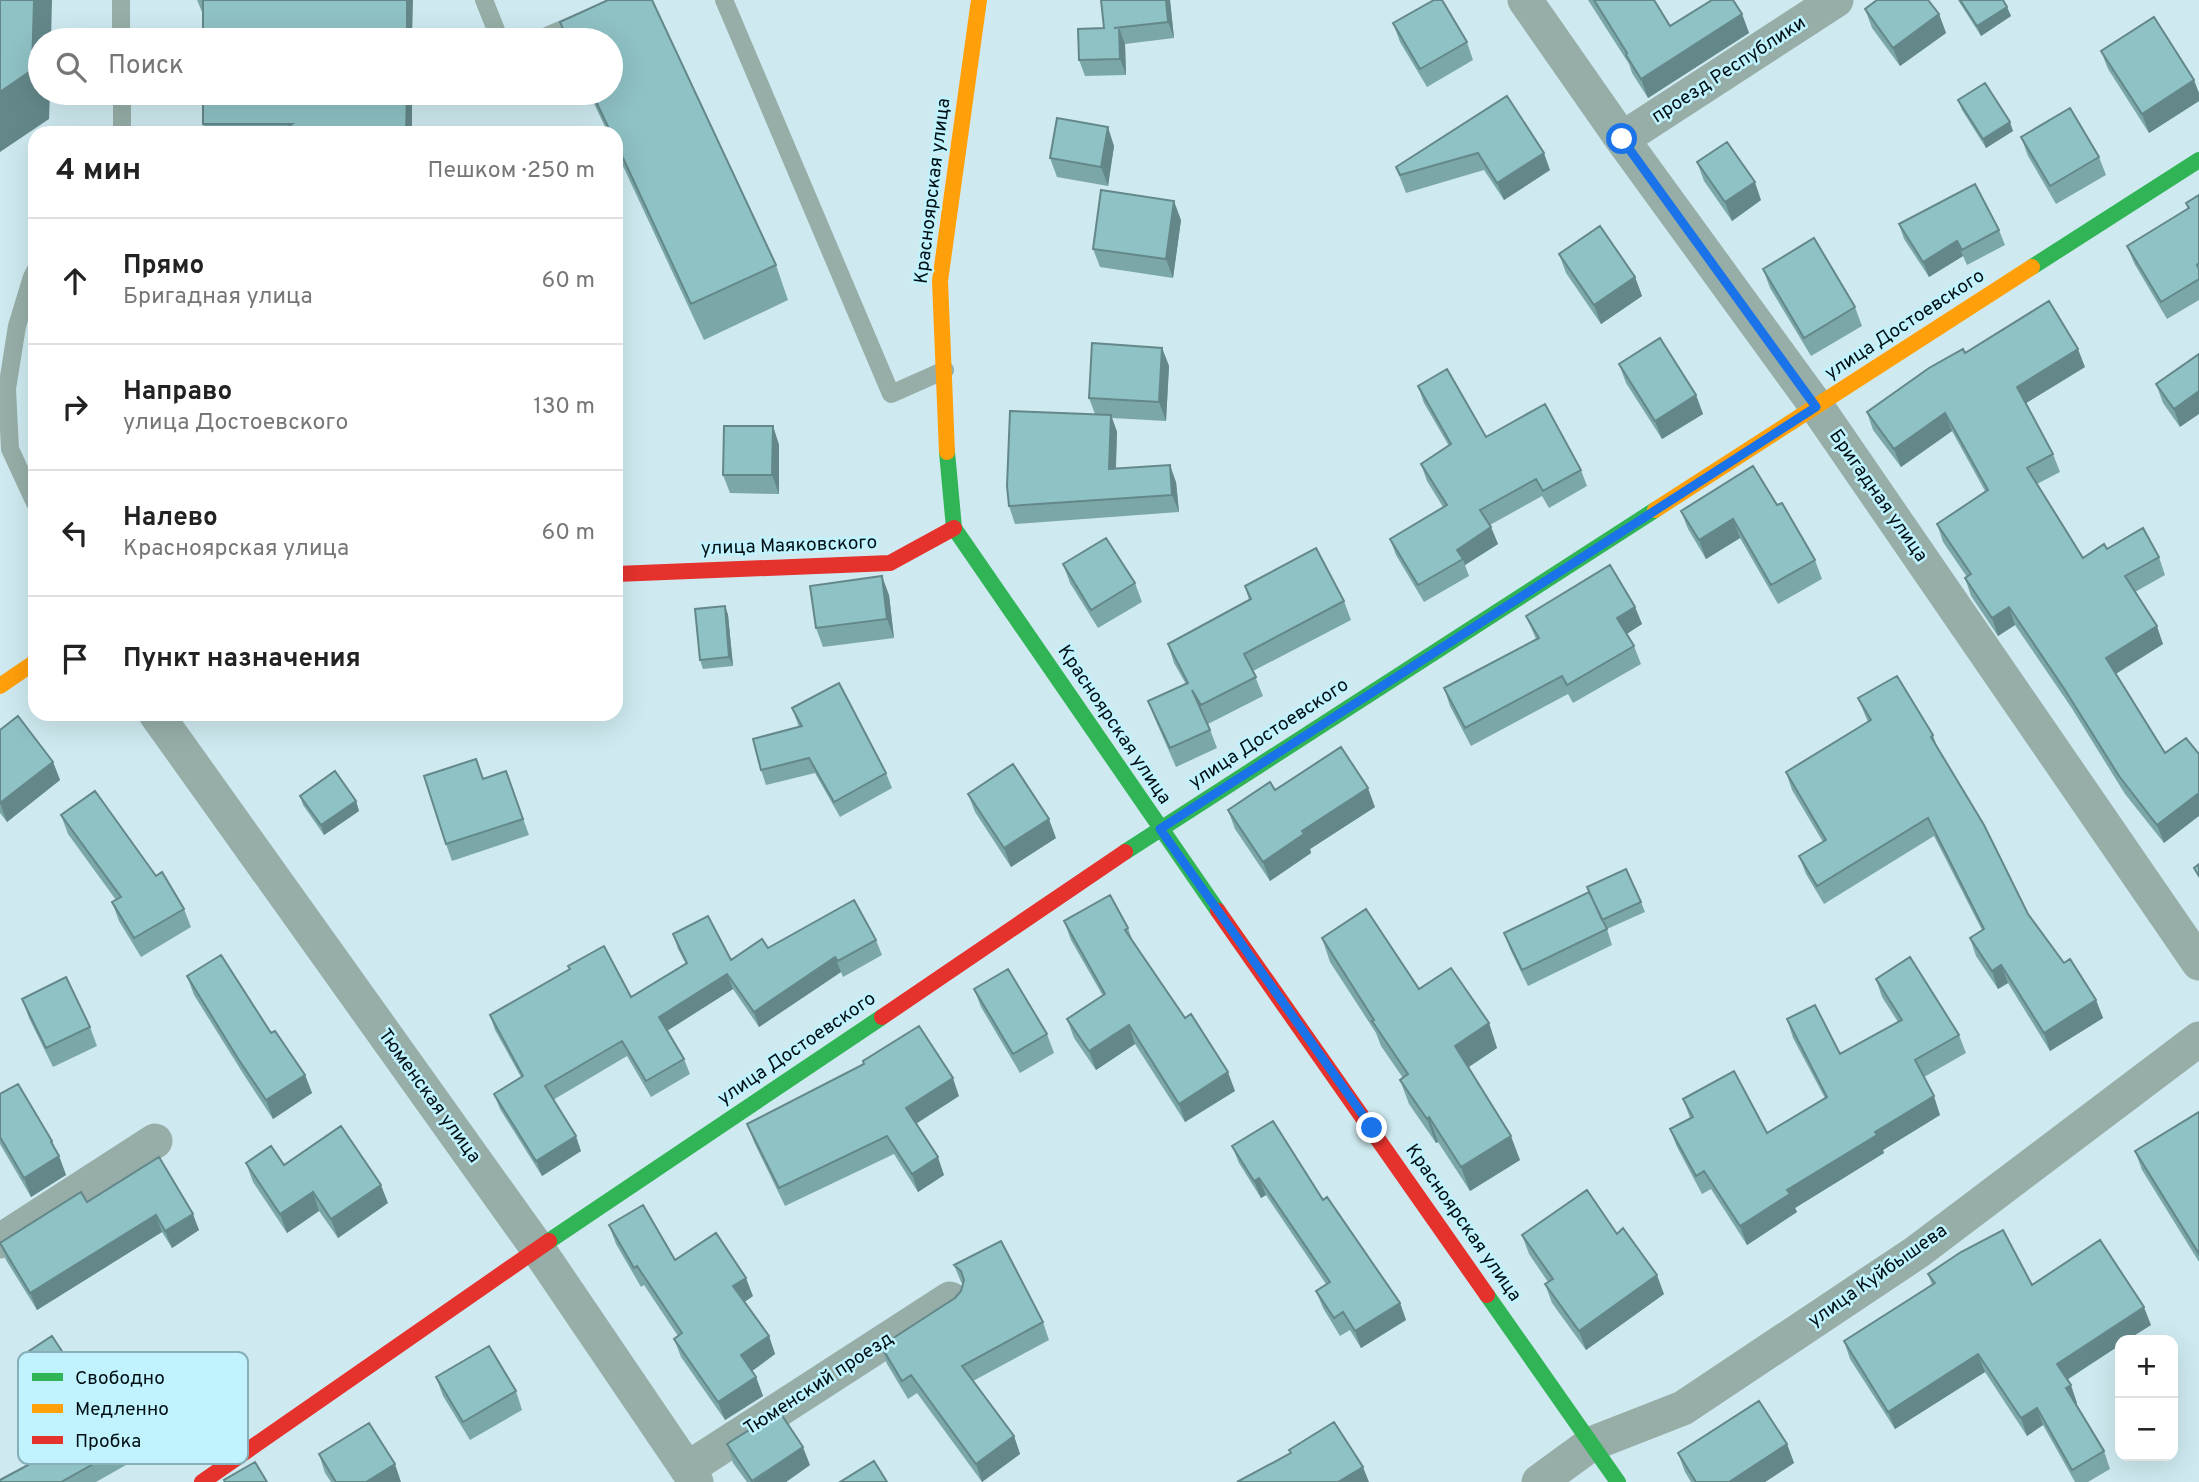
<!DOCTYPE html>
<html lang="ru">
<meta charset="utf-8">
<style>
body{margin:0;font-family:Overpass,sans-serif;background:#f2f2f2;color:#222}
.controls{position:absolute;right:21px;bottom:21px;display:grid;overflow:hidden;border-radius:14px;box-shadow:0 7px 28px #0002}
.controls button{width:63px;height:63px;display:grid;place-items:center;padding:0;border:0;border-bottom:2px solid #e0e0e0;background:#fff;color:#222;font:35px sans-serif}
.stop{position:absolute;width:21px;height:21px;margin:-16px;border:5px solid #1a73e8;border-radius:50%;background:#fff}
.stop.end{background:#1a73e8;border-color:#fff;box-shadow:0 2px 7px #0008}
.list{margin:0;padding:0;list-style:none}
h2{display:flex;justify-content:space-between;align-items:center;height:91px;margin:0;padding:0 28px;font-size:30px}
h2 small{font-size:23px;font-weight:400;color:#767676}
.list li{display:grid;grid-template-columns:46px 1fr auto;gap:21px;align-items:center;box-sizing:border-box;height:126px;padding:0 28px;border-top:2px solid #e0e0e0}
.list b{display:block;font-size:26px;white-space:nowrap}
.list p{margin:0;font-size:23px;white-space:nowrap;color:#767676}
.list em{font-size:23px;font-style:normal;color:#767676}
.icon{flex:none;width:38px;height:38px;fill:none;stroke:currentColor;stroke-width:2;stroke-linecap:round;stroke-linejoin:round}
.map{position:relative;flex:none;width:2199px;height:1482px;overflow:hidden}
.search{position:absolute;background:#fff;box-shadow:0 7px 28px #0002;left:28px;top:28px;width:595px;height:77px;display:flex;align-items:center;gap:18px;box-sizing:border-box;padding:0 24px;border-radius:38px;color:#767676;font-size:26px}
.panel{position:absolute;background:#fff;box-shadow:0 7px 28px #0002;left:28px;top:126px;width:595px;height:595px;border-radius:21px}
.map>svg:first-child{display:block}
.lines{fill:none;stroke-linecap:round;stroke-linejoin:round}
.lane{stroke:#97aea8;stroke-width:18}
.street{stroke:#97aea8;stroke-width:35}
.fast{stroke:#30b455;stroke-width:16}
.slow{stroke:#ff9f0a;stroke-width:16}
.jam{stroke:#e5322d;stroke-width:16}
.wall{fill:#7ba7a9}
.shaded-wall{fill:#64888a}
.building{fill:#8fc2c5;stroke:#64888a;stroke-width:2}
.route{stroke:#1a73e8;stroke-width:9}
.labels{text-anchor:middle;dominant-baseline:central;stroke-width:5;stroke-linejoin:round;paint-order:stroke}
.street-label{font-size:19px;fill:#001015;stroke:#c0f3fe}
.key{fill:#c0f3fe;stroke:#86afb8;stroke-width:2}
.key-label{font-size:19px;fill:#001015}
</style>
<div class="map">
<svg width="2199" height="1482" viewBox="0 0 2199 1482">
<rect width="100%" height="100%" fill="#ceeaf0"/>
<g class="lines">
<path class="lane" d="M121,0V40
M484,0L500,40
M724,0L891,394L945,370
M537,40L584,20
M122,93V133
M35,271L32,277L17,326L7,389L10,449L35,503"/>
<path class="street" d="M1525,0L1622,139L1817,407L2199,963
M1622,139L1836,0
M156,714L538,1249L696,1482
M0,1241L155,1141
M687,1469L950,1299
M1539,1482L1591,1444L1683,1408L1917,1252L2199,1039"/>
<path class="fast" d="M2032,267L2199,160
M947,452L954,528L1218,911
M1125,852L1655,510
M549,1241L882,1017
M1487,1295L1618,1482"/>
<path class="slow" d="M947,452L940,281L979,0
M1655,510L2032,267
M0,686L35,662"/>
<path class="jam" d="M616,574L890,563L954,528
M1218,911L1487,1295
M882,1017L1125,852
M202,1482L549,1241"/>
</g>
<path class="wall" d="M197,0H413L203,12H202Z
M608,0H652L776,265L788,300L704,340L616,151V133H608L589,93H611V40H566L560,22Z
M1101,0H1170L1174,38L1125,44L1126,75L1085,76L1079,60L1104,28Z
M1588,0H1654L1670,26L1742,14L1749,33L1648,98L1632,73L1629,64Z
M1958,0H2003L2011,16L1981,36Z
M1865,9L1939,14L1946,33L1900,66L1872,28Z
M1393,23L1467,42L1473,60L1427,87L1400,42Z
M2101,51L2199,93V101L2149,133L2108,69Z
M203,93H412V133H206L203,124Z
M1507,96L1550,170L1504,200L1484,170L1406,193L1396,167Z
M1958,100L2013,131L1986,148L1962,110Z
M2021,137L2099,157L2106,175L2056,204L2028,156Z
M1114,146L1108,186L1057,177L1050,158Z
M1697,162L1761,200L1732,221L1704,181Z
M2199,195V300L2167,319L2134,263L2127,246L2188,209L2186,203Z
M1181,220L1173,278L1100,267L1093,249Z
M1899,224L1999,230L2005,245L1967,265L1963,256L1929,277L1904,239Z
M1559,254L1635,277L1642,296L1601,324L1566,273Z
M1763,269L1855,307L1862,326L1811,356L1770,288Z
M1162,348L1169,366L1166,421L1112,418L1117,432L1116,469L1176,482L1179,512L1015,524L1009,506L1095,414L1089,398Z
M2199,354L2180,427L2163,403L2156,384Z
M1619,364L1696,395L1703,414L1662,439L1626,383Z
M2085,367L2026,403L2053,454L2060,472L2037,484L2083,558L2107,549L2159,557L2165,575L2135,592L2163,644L2116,674L2164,843L2125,794L2071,707L2015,625L1998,636L1971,596L1965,578L1967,577L1943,542L1937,524L1985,491L1952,431L1901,467L1873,430L1867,412Z
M1418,386L1486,437L1581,470L1587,486L1549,508L1542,496L1490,525L1498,544L1465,565L1469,576L1424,602L1396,555L1390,539L1443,507L1427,481L1421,464L1449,446L1424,403Z
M773,426L779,445V494L730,493L723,475Z
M1777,505L1815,560L1822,579L1778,604L1740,538L1706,559L1688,529L1681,511Z
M1063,564L1135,583L1142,602L1098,628L1070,583Z
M1245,586L1344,601L1351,620L1253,671L1263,696L1208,724L1217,748L1176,767L1155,719L1148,701L1186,684L1174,663L1168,644L1249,600Z
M889,595L894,638L823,647L816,628Z
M725,606L728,615L733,666L703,669L700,660Z
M1635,607L1642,624L1627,634L1634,646L1641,664L1573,703L1568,694L1471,746L1450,706L1444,688L1536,639L1526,616Z
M1858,698L1933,735L1938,749L2028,914L2064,963L2096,1000L2103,1018L2050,1051L2008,983L1998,989L1976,956L1970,938L1982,930L1934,836L1824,904L1806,874L1799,856L1823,842L1792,790L1786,772L1868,722Z
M792,708L886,773L892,788L840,817L815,773L766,785L761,770L799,727Z
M0,730L53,762L60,780L7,822L0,813Z
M506,771L529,835L452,861L446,844L483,779Z
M1275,790L1375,807L1310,849L1311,853L1270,881L1235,829L1228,810Z
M968,794L1056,838L1011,867L975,812Z
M300,796L356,801L359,811L324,835L303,805Z
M61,815L156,876L184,909L191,927L141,957L119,921L112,902L116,900L68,834Z
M1641,902L1645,912L1607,929L1612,945L1528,986L1510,949L1504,933Z
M1064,921L1128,928L1133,942L1235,1091L1185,1122L1135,1044L1096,1070L1074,1038L1067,1019L1103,996L1071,940Z
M673,934L731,960L768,948L876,940L882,955L843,977L841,972L759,1027L733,989L667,1031L684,1059L690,1074L651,1097L627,1056L553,1100L581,1151L542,1176L500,1109L494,1094L521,1077L495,1030L490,1015L570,969L568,966L631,997L686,964L678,949Z
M1322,938L1419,989L1489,1023L1497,1048L1469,1067L1520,1160L1470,1191L1438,1142L1436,1143L1409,1104L1400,1080L1403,1078L1381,1046L1376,1033L1330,962Z
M187,976L305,1075L312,1093L273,1119L244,1075L194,995Z
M1876,979L1959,1035L1966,1053L1924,1077L1940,1115L1883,1150L1884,1153L1795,1208L1797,1212L1747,1245L1711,1189L1702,1194L1677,1147L1670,1129L1690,1118L1683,1099L1767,1133L1825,1098L1793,1038L1787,1019L1840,1054L1898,1022L1882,997Z
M974,989L1047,1034L1054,1053L1020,1073L981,1007Z
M22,999L90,1027L97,1046L53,1067L29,1018Z
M0,1094L52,1141L59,1156L66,1175L31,1197L0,1144Z
M959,1096L916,1124L944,1175L918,1192L894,1154L785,1206L754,1142L747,1124Z
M2199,1112V1262L2142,1170L2135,1151Z
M1232,1146L1323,1200L1400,1303L1406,1320L1361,1348L1350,1330L1340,1336L1323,1308L1316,1291L1326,1284L1266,1195L1261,1198L1239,1163Z
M159,1157L199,1230L172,1248L162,1232L37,1310L6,1260L0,1243L87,1202Z
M246,1163L284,1165L388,1203L338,1238L319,1211L287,1233L253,1182Z
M609,1225L675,1260L753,1296L744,1302L769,1336L775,1354L752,1371L756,1377L763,1396L725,1420L681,1357L674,1339L678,1336L644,1285L641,1287L616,1244Z
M1617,1234L1664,1294L1586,1350L1552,1303L1545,1284L1548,1282L1529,1254L1522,1235Z
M954,1265L1043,1322L1049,1340L973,1381L1014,1436L1020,1454L982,1482L917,1393L908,1399L887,1364L881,1346L955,1298L961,1291L963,1284L961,1282Z
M1928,1274L2032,1285L2151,1325L2127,1340H2120V1345L2067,1380L2077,1403L2076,1404L2104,1451L2110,1469L2088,1482H2075L2043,1425L2027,1436L1985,1372L1895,1429L1850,1359L1844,1341L1932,1285Z
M26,1353L120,1449L126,1465L96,1482H0L68,1443L63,1434L57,1418L62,1415L32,1369Z
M436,1377L516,1391L522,1410L470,1440L443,1396Z
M727,1444L810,1465L786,1482H747L733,1463Z
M1787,1444L1794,1463L1765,1482H1691L1685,1472L1678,1453Z
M319,1454L401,1482H331L325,1473Z"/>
<path class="shaded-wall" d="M34,0H52L51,40H40V93H50L49,119L0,152V92Z
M407,0H413L412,40H407Z
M1166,0H1170L1174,38L1168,22Z
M2007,7L2011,16L1981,36L1977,26Z
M1742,14L1749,33L1648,98L1641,79Z
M1939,14L1946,33L1900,66L1893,48Z
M1119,28L1125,44L1126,75L1120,59Z
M2194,80L2199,93V101L2149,133L2142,114Z
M407,93H412V133H406Z
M2010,122L2013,131L1986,148L1983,139Z
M1108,127L1114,146L1108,186L1101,167Z
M1544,153L1550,170L1504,200L1497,183Z
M1755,182L1761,200L1732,221L1725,202Z
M1174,201L1181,220L1173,278L1166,259Z
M1957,241L1963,256L1929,277L1923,262Z
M1635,277L1642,296L1601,324L1594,305Z
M1162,348L1169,366L1166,421L1159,402Z
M2078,349L2085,367L2023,405L2017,387Z
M2199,391V414L2180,427L2174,409Z
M1696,395L1703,414L1662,439L1655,421Z
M1945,413L1952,431L1901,467L1894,449Z
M1111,415L1117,432L1115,487L1109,469Z
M773,426L779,445V494L772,475Z
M1170,465L1176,482L1179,512L1172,495Z
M1733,519L1740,538L1706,559L1699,540Z
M1491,527L1498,544L1465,565L1463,559L1457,550Z
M882,576L889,595L894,638L887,619Z
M725,606L728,615L733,666L729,657Z
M1635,607L1642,624L1623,636L1617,618Z
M2009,607L2015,625L1998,636L1992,618Z
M2157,626L2163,644L2112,676L2106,658Z
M53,762L60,780L7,822L0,803Z
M1368,788L1375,807L1310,849L1311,853L1270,881L1263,862L1302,831Z
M2199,793V816L2164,843L2157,825Z
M356,801L359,811L324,835L321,825Z
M1049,819L1056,838L1011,867L1004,848Z
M835,957L841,972L759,1027L754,1012Z
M2001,965L2008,983L1998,989L1992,971Z
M727,974L733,989L665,1032L659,1017Z
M2096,1000L2103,1018L2050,1051L2044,1033Z
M1489,1023L1497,1048L1464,1070L1455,1046Z
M1129,1025L1135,1044L1096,1070L1089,1051Z
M1228,1072L1235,1091L1185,1122L1179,1104Z
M305,1075L312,1093L273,1119L266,1100Z
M953,1078L959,1096L912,1126L906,1108Z
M1934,1096L1940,1115L1883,1150L1884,1153L1795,1208L1797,1212L1747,1245L1740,1226L1787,1190L1875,1132Z
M1429,1117L1438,1142L1436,1143L1427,1119Z
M576,1136L581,1151L542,1176L536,1161Z
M1511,1136L1520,1160L1470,1191L1461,1167Z
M59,1156L66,1175L31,1197L24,1178Z
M938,1157L944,1175L918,1192L912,1174Z
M1259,1178L1266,1195L1261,1198L1254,1181Z
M381,1185L388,1203L338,1238L331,1219Z
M313,1192L319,1211L287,1233L280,1214Z
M193,1214L199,1230L172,1248L165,1231Z
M156,1215L162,1232L37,1310L30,1293Z
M1657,1275L1664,1294L1586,1350L1579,1331Z
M746,1278L753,1296L740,1305L733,1286Z
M1400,1303L1406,1320L1361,1348L1355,1331Z
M2144,1307L2151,1325L2127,1340H2120V1345L2063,1382L2057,1364Z
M769,1336L775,1354L748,1374L741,1355Z
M1978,1354L1985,1372L1895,1429L1888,1412Z
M756,1377L763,1396L725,1420L718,1402Z
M2071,1385L2077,1403L2073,1406L2066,1388Z
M2037,1408L2043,1425L2027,1436L2021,1418Z
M1014,1436L1020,1454L982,1482L976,1464Z
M1787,1444L1794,1463L1765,1482H1729Z
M803,1447L810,1465L786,1482H753Z
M395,1464L401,1482H366Z
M1363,1467L1369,1482H1338Z"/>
<path class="building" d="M0,0H34L32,70L0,92Z
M203,0H407V40H203Z
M608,0H652L776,265L691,304L616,143V133H611L592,93H611V40H568L560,22Z
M1101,0H1166L1168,22L1114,28H1119L1120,59L1079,60L1078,29L1104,28Z
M1434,0H1442L1467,42L1420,69L1393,23Z
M1594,0H1654L1670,26L1712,0H1733L1742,14L1641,79L1626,55L1627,53Z
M1877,0H1928L1939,14L1893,48L1865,9Z
M1960,0H2003L2007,7L1977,26Z
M2154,17L2194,80L2142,114L2101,51Z
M1985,83L2010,122L1983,139L1958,100Z
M203,93H407L406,133H278L292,124H203Z
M1507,96L1544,153L1497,183L1478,153L1400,175L1396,167Z
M2070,108L2099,157L2050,186L2021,137Z
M1057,118L1108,127L1101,167L1050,158Z
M1727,142L1755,182L1725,202L1697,162Z
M1975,184L1999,230L1962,250L1957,241L1923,262L1899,224Z
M1101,190L1174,201L1166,259L1093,249Z
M2199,195V263L2197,265L2199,269V279L2161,302L2127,246L2189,208L2186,203Z
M1600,226L1635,277L1594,305L1559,254Z
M1814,238L1855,307L1804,338L1763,269Z
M2049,301L2078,349L2017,387L2053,454L2027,468L2083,558L2104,544L2107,549L2143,528L2159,557L2125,576L2157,626L2106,658L2165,753L2186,738L2199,754V793L2157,825L2119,776L2065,690L2009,607L1992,618L1965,578L1971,574L1937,524L1988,490L1945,413L1894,449L1867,412L1929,368L1963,349L1965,353Z
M1660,338L1696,395L1655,421L1619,364Z
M1092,343L1162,348L1159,402L1089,398Z
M2199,354V391L2174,409L2156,384Z
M1447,369L1486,437L1545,404L1581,470L1543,491L1536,479L1480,510L1491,527L1457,550L1463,559L1418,585L1390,539L1447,505L1421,464L1451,444L1418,386Z
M1010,411L1111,415L1109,469L1170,465L1172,495L1009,506L1007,486Z
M724,426H773L772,475H723Z
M1753,466L1777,505L1782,503L1815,560L1771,585L1733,519L1699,540L1681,511Z
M1106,538L1135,583L1091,610L1063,564Z
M1316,548L1344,601L1244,654L1256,677L1201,705L1192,690L1210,730L1170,748L1148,701L1188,683L1168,644L1251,599L1245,586Z
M1610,565L1635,607L1617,618L1634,646L1567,685L1562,676L1465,728L1444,688L1539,638L1526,616Z
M882,576L887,619L816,628L810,586Z
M725,606L729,657L700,660L695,609Z
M1897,676L1933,735L1931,737L1984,825L2028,914L2064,963L2070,959L2096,1000L2044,1033L2001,965L1992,971L1970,938L1984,929L1928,818L1817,886L1799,856L1826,840L1786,772L1871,720L1858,698Z
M839,683L886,773L834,802L809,758L761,770L753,739L802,726L792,708Z
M18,716L53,762L0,803V730Z
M1341,747L1368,788L1302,831L1304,834L1263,862L1228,810L1270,782L1275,790Z
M476,759L483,779L506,771L523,819L446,844L424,776Z
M1013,764L1049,819L1004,848L968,794Z
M335,771L356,801L321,825L300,796Z
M95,791L156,876L162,872L184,909L134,938L112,902L121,897L61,815Z
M2199,864V876L2194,868Z
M1626,869L1641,902L1602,920L1587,887Z
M1589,892L1607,929L1522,970L1504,933Z
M1110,895L1128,928L1125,930L1185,1018L1191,1014L1228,1072L1179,1104L1129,1025L1089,1051L1067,1019L1105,994L1064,921Z
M854,900L876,940L838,961L835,957L754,1012L727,974L659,1017L684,1059L646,1081L622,1041L545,1086L576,1136L536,1161L494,1094L523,1076L490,1015L570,969L568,966L604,946L631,997L687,963L673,934L708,916L731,960L762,939L768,948Z
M1366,909L1419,989L1451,968L1489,1023L1455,1046L1511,1136L1461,1167L1429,1117L1427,1119L1400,1080L1408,1074L1372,1021L1374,1020L1322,938Z
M221,955L271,1033L275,1031L305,1075L266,1100L237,1057L187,976Z
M1910,957L1959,1035L1915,1060L1934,1096L1875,1132L1877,1135L1787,1190L1790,1194L1740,1226L1704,1171L1696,1176L1670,1129L1693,1117L1683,1099L1734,1071L1767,1133L1827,1097L1787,1019L1815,1005L1840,1054L1902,1020L1876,979Z
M1008,969L1047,1034L1013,1054L974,989Z
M66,977L90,1027L46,1048L22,999Z
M919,1026L953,1078L906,1108L938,1157L912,1174L887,1136L779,1188L747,1124L864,1064L863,1061Z
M18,1084L52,1141L51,1142L59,1156L24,1178L0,1137V1094Z
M2199,1112V1254L2135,1151Z
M1273,1121L1323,1200L1327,1197L1400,1303L1355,1331L1343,1312L1334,1318L1316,1291L1330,1282L1259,1178L1254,1181L1232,1146Z
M341,1126L381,1185L331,1219L313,1192L280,1214L246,1163L271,1146L284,1165Z
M159,1157L193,1214L165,1231L156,1215L30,1293L0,1243L81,1192L87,1202Z
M1587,1190L1617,1234L1623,1228L1657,1275L1579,1331L1545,1284L1553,1279L1522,1235Z
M643,1205L675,1260L716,1233L746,1278L733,1286L769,1336L741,1355L756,1377L718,1402L674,1339L682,1333L637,1266L634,1268L609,1225Z
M2003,1230L2032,1285L2100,1240L2144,1307L2057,1364L2071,1385L2066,1388L2104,1451L2072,1470L2037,1408L2021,1418L1978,1354L1888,1412L1844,1341L1935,1283L1928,1274L1961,1252Z
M1001,1241L1043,1322L962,1366L1014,1436L976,1464L911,1375L902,1381L881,1346L955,1298L961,1291L964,1280L961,1271L954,1265Z
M52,1336L75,1371L120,1449L61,1482H0V1480L71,1442L57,1418L65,1412L26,1353Z
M489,1346L516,1391L463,1422L436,1377Z
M1759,1401L1787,1444L1729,1482H1696L1678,1453Z
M779,1411L803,1447L752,1481L727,1444Z
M1334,1422L1363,1467L1338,1482H1237L1291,1453L1289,1450Z
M369,1423L395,1464L366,1482H336L319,1454Z
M874,1461L887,1482H840Z
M255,1462L267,1482H225L224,1480Z"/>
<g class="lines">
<path class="route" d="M1372,1128L1160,829L1816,407L1622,139"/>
</g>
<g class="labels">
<g class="street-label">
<text transform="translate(1729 70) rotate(-33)">проезд Республики</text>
<text transform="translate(933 191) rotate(-83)">Красноярская улица</text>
<text transform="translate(1905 325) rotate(-33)">улица Достоевского</text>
<text transform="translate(1878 496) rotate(55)">Бригадная улица</text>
<text transform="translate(789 546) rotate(-2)">улица Маяковского</text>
<text transform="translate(1114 725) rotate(56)">Красноярская улица</text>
<text transform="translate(1269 734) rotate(-33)">улица Достоевского</text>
<text transform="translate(797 1049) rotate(-34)">улица Достоевского</text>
<text transform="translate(429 1096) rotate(54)">Тюменская улица</text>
<text transform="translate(1463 1223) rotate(55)">Красноярская улица</text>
<text transform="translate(1878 1276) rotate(-35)">улица Куйбышева</text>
<text transform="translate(819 1384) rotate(-33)">Тюменский проезд</text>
</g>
</g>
<rect x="18" y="1352" width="230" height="112" rx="10" class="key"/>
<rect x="32" y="1373" width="31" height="8" fill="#30b455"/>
<rect x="32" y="1404" width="31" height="9" fill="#ff9f0a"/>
<rect x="32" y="1436" width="31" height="8" fill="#e5322d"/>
<g class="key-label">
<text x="75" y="1384">Свободно</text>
<text x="75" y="1415">Медленно</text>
<text x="75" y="1447">Пробка</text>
</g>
</svg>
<div class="controls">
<button>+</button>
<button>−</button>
</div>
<div class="stop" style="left:1622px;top:139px"></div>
<div class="stop end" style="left:1372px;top:1128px"></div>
<div class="search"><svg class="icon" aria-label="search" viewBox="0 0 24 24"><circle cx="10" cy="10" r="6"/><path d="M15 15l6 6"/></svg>Поиск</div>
<section class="panel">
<h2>4 мин<small>Пешком · 250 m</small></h2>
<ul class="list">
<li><svg class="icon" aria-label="ahead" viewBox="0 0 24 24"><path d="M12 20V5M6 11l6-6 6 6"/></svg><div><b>Прямо</b><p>Бригадная улица</p></div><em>60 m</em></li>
<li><svg class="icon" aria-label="right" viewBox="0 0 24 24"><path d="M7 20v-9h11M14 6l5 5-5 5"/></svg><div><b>Направо</b><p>улица Достоевского</p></div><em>130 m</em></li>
<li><svg class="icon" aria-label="left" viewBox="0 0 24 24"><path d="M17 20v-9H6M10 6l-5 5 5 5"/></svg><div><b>Налево</b><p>Красноярская улица</p></div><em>60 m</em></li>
<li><svg class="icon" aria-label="arrive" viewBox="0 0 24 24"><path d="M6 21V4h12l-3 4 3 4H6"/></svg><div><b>Пункт назначения</b></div></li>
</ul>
</section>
</div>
